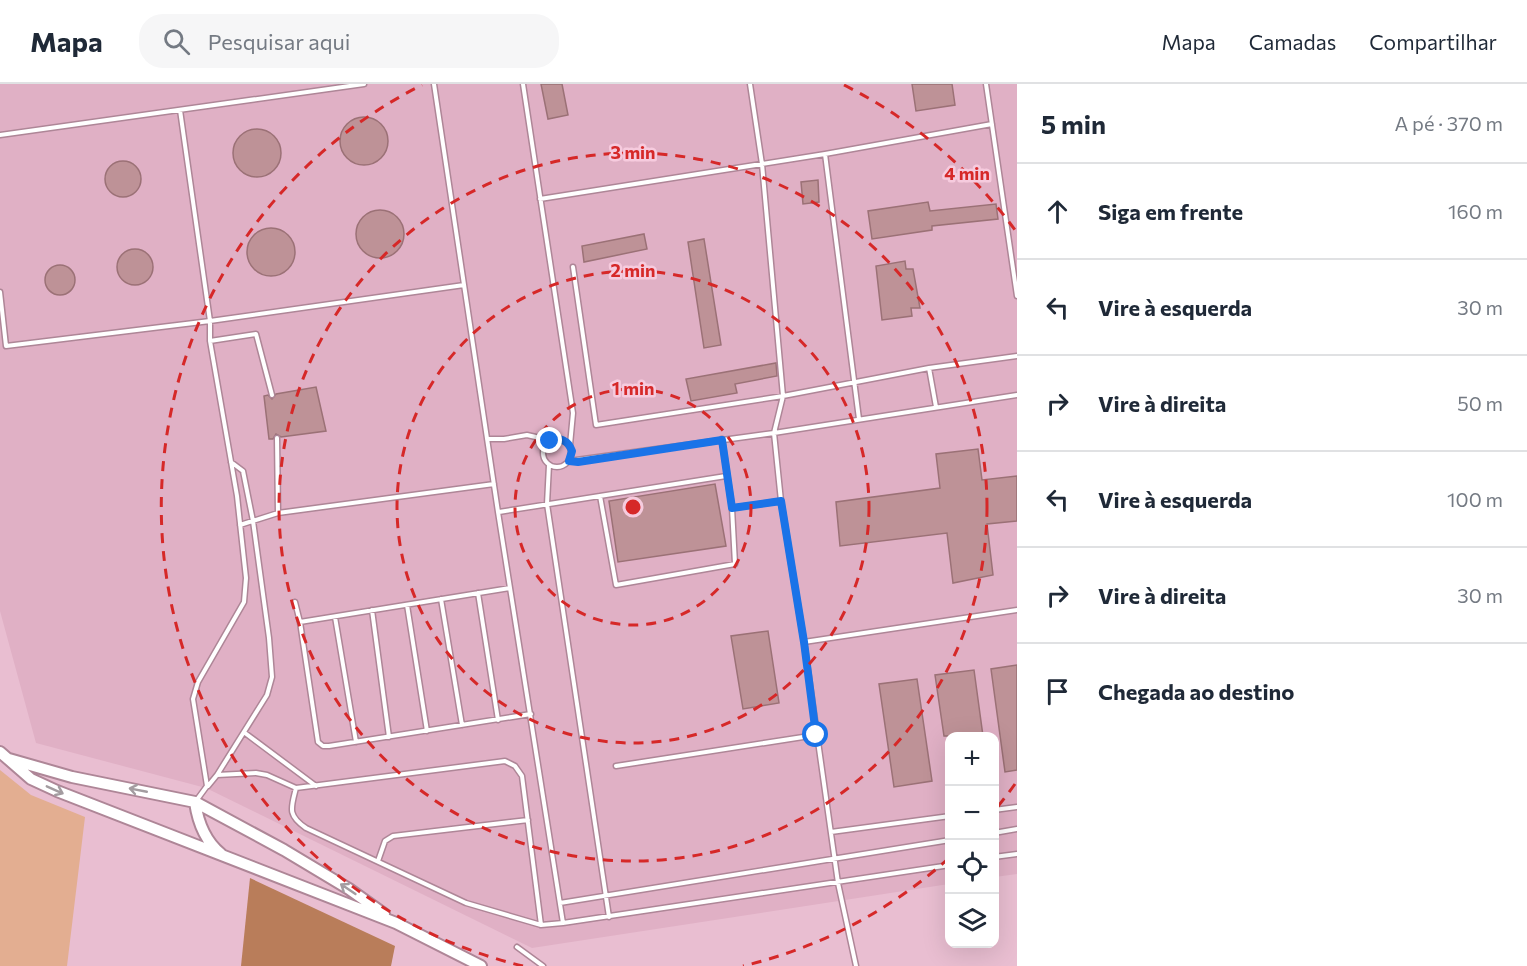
<!DOCTYPE html>
<html lang="pt">
<meta charset="utf-8">
<style>
body{margin:0;font-family:Commissioner,sans-serif;background:#f6f6f7;color:#1f2937}
.controls{position:absolute;right:18px;bottom:18px;display:grid;overflow:hidden;border-radius:12px;box-shadow:0 6px 24px #0002}
.controls button{width:54px;height:54px;display:grid;place-items:center;padding:0;border:0;border-bottom:2px solid #e0e1e3;background:#fff;color:#1f2937;font:30px sans-serif}
.stop{position:absolute;width:18px;height:18px;margin:-14px;border:4px solid #1a73e8;border-radius:50%;background:#fff}
.stop.end{background:#1a73e8;border-color:#fff;box-shadow:0 2px 6px #0008}
.list{margin:0;padding:0;list-style:none}
h2{display:flex;justify-content:space-between;align-items:center;height:78px;margin:0;padding:0 24px;font-size:26px}
h2 small{font-size:20px;font-weight:400;color:#747a83}
.list li{display:grid;grid-template-columns:39px 1fr auto;gap:18px;align-items:center;box-sizing:border-box;height:96px;padding:0 24px;border-top:2px solid #e0e1e3}
.list b{display:block;font-size:22px;white-space:nowrap}
.list em{font-size:20px;font-style:normal;color:#747a83}
.icon{flex:none;width:33px;height:33px;fill:none;stroke:currentColor;stroke-width:2;stroke-linecap:round;stroke-linejoin:round}
.map{position:relative;flex:none;width:1017px;height:882px;overflow:hidden}
header{display:flex;align-items:center;gap:36px;box-sizing:border-box;height:84px;padding:0 30px;background:#fff;border-bottom:2px solid #e0e1e3}
header strong{font-size:28px}
nav{display:flex;gap:33px;margin-inline-start:auto;font-size:21px}
.search{width:420px;height:54px;background:#f6f6f7;display:flex;align-items:center;gap:15px;box-sizing:border-box;padding:0 21px;border-radius:24px;color:#747a83;font-size:22px}
main{display:flex}
aside{flex:1;background:#fff}
.map>svg:first-child{display:block}
.built{fill:#e0b0c5}
.green{fill:#e3ae91}
.forest{fill:#b97d5a}
.building{fill:#be9297;stroke:#9b7176;stroke-width:1.5}
.lines{fill:none;stroke-linecap:round;stroke-linejoin:round}
.lane-casing{stroke:#ae8697;stroke-width:7}
.secondary-casing{stroke:#ae8697;stroke-width:14}
.lane{stroke:#fff;stroke-width:4}
.secondary{stroke:#fff;stroke-width:10}
.oneway{stroke:#a39ca0}
.route{stroke:#1a73e8;stroke-width:8}
.ring{fill:none;stroke:#d62828;stroke-width:3;stroke-dasharray:10 8}
.centre{fill:#d62828;stroke:#f6cbde;stroke-width:3}
.ring-label{font-size:18px;text-anchor:middle;font-weight:bold;fill:#d62828;stroke:#f6cbde;stroke-width:5;stroke-linejoin:round;paint-order:stroke}
</style>
<header>
<strong>Mapa</strong>
<div class="search"><svg class="icon" aria-label="search" viewBox="0 0 24 24"><circle cx="10" cy="10" r="6"/><path d="M15 15l6 6"/></svg>Pesquisar aqui</div>
<nav><a>Mapa</a><a>Camadas</a><a>Compartilhar</a></nav>
</header>
<main>
<div class="map">
<svg width="1017" height="882" viewBox="0 0 1017 882">
<rect width="100%" height="100%" fill="#e9bed1"/>
<path class="built" d="M0,0H1017V790L995,793L994,652H950L949,800L532,864L206,704L36,659L0,527Z"/>
<path class="green" d="M0,686L31,711L85,733L67,882H0Z"/>
<path class="forest" d="M250,794L395,862L391,882H241Z"/>
<path class="building" d="M541,0H562L568,31L548,35Z
M912,0H952L955,21L916,27Z
M340 57a24 24 0 1 1 48 0a24 24 0 1 1-48 0Z
M233 69a24 24 0 1 1 48 0a24 24 0 1 1-48 0Z
M105 95a18 18 0 1 1 36 0a18 18 0 1 1-36 0Z
M818,96L819,118L803,120L801,98Z
M928,118L930,127L996,120L998,135L932,142V146L872,155L868,127Z
M356 150a24 24 0 1 1 48 0a24 24 0 1 1-48 0Z
M247 168a24 24 0 1 1 48 0a24 24 0 1 1-48 0Z
M644,150L647,165L584,178L582,162Z
M704,155L721,261L704,264L688,158Z
M117 183a18 18 0 1 1 36 0a18 18 0 1 1-36 0Z
M905,177L906,185H913L920,224H911L912,232L882,236L876,182Z
M45 196a15 15 0 1 1 30 0a15 15 0 1 1-30 0Z
M776,279L777,292L735,300L737,309L691,317L686,295Z
M316,303L326,347L281,353L276,350L273,355H269L264,312L268,311L272,315L276,310Z
M978,365L982,396L1017,392V437L987,440L993,491L953,499L947,449L840,462L836,418L940,404L936,370Z
M715,400L726,462L618,478L609,417Z
M768,547L779,619L743,625L731,552Z
M1017,581V686L1005,688L991,585Z
M974,586L983,652H944L935,591Z
M917,595L932,697L894,703L879,600Z"/>
<g class="lines">
<defs>
<path id="lane" d="M434,0L498,428L563,839L950,781
M523,0L573,329L570,361
M750,0L762,80L783,312L774,349L781,417L804,558L838,799L856,882
M986,0L1017,212
M180,26L210,237V257L256,250L272,311
M0,51L364,0
M825,70L859,335
M540,115L825,70L992,40
M573,183L596,341L783,312L929,284L1017,272
M0,208L6,262L210,237L464,201
M929,284L936,323
M277,354L278,429L494,400
M543 369a14 14 0 1 1 28 0a14 14 0 1 1-28 0Z
M487,355H504L527,351L549,356
M569,377L774,349L1017,311
M549,381L547,420L609,833
M600,412L616,501L735,480L732,424L722,355
M732,424L781,417
M499,428L726,392
M240,441L278,429
M478,509L498,636
M441,515L462,641
M295,518L300,538L318,658L323,662H329L531,630
M407,521L427,647
M372,526L389,653
M335,533L356,658
M300,538L510,504
M804,558L1017,526
M245,649L316,702
M616,682L816,651
M217,691L267,611L272,593L269,554L253,437L243,387L231,378
M208,702L217,691L256,689L267,691L296,704
M196,717L207,702L193,615L198,598L244,518L246,494L237,412L210,257
M994,726L1017,723
M831,748L950,732
M994,749L1017,745
M994,773L1017,770
M378,777L385,757L393,752L528,736
M560,819L950,756
M541,841L522,692L515,682L505,677L296,704C291,724 287,731 306,744L466,819L541,841L563,839
M517,863L543,882"/>
<path id="secondary" d="M0,668L31,695L57,707L396,839L481,882
M9,675L72,693L195,718L284,766L349,805L384,830
M195,718C198,739 205,757 221,770"/>
</defs>
<use href="#lane" class="lane-casing"/>
<use href="#secondary" class="secondary-casing"/>
<use href="#lane" class="lane"/>
<use href="#secondary" class="secondary"/>
</g>
<defs><path id="oneway-shaft" d="M-6 0H5M1.5-3L5.5 0L1.5 3" fill="none" stroke-width="1.6" stroke-linecap="round" stroke-linejoin="round" transform="scale(1.5)"/></defs>
<g class="oneway">
<use href="#oneway-shaft" transform="translate(55 706) rotate(24)"/>
<use href="#oneway-shaft" transform="translate(138 706) rotate(-169)"/>
<use href="#oneway-shaft" transform="translate(348 805) rotate(-146)"/>
</g>
<g class="lines">
<path class="route" d="M550,357C560,353 568,356 572,367L569,377L578,378L722,356L732,424L781,417L804,558L816,651"/>
</g>
<g class="ring">
<circle cx="633" cy="423" r="118"/>
<circle cx="633" cy="423" r="236"/>
<circle cx="633" cy="423" r="354"/>
<path d="M1015 700A472 472 0 0 1 995 726M949 774A472 472 0 0 1 743 882M523 882A472 472 0 0 1 422 1M844 1A472 472 0 0 1 1015 146"/>
</g>
<circle cx="633" cy="423" r="9" class="centre"/>
<g class="ring-label">
<text x="633" y="75">3 min</text>
<text x="967" y="96">4 min</text>
<text x="633" y="193">2 min</text>
<text x="633" y="311">1 min</text>
</g>
</svg>
<div class="controls">
<button>+</button>
<button>−</button>
<button><svg class="icon" aria-label="locate" viewBox="0 0 24 24"><circle cx="12" cy="12" r="6"/><path d="M12 2v4M12 18v4M2 12h4M18 12h4"/></svg></button>
<button><svg class="icon" aria-label="layers" viewBox="0 0 24 24"><path d="M12 4l9 5-9 5-9-5zM3 14l9 5 9-5"/></svg></button>
</div>
<div class="stop" style="left:816px;top:651px"></div>
<div class="stop end" style="left:550px;top:357px"></div>
</div>
<aside>
<h2>5 min<small>A pé · 370 m</small></h2>
<ul class="list">
<li><svg class="icon" aria-label="ahead" viewBox="0 0 24 24"><path d="M12 20V5M6 11l6-6 6 6"/></svg><div><b>Siga em frente</b></div><em>160 m</em></li>
<li><svg class="icon" aria-label="left" viewBox="0 0 24 24"><path d="M17 20v-9H6M10 6l-5 5 5 5"/></svg><div><b>Vire à esquerda</b></div><em>30 m</em></li>
<li><svg class="icon" aria-label="right" viewBox="0 0 24 24"><path d="M7 20v-9h11M14 6l5 5-5 5"/></svg><div><b>Vire à direita</b></div><em>50 m</em></li>
<li><svg class="icon" aria-label="left" viewBox="0 0 24 24"><path d="M17 20v-9H6M10 6l-5 5 5 5"/></svg><div><b>Vire à esquerda</b></div><em>100 m</em></li>
<li><svg class="icon" aria-label="right" viewBox="0 0 24 24"><path d="M7 20v-9h11M14 6l5 5-5 5"/></svg><div><b>Vire à direita</b></div><em>30 m</em></li>
<li><svg class="icon" aria-label="arrive" viewBox="0 0 24 24"><path d="M6 21V4h12l-3 4 3 4H6"/></svg><div><b>Chegada ao destino</b></div></li>
</ul>
</aside>
</main>
